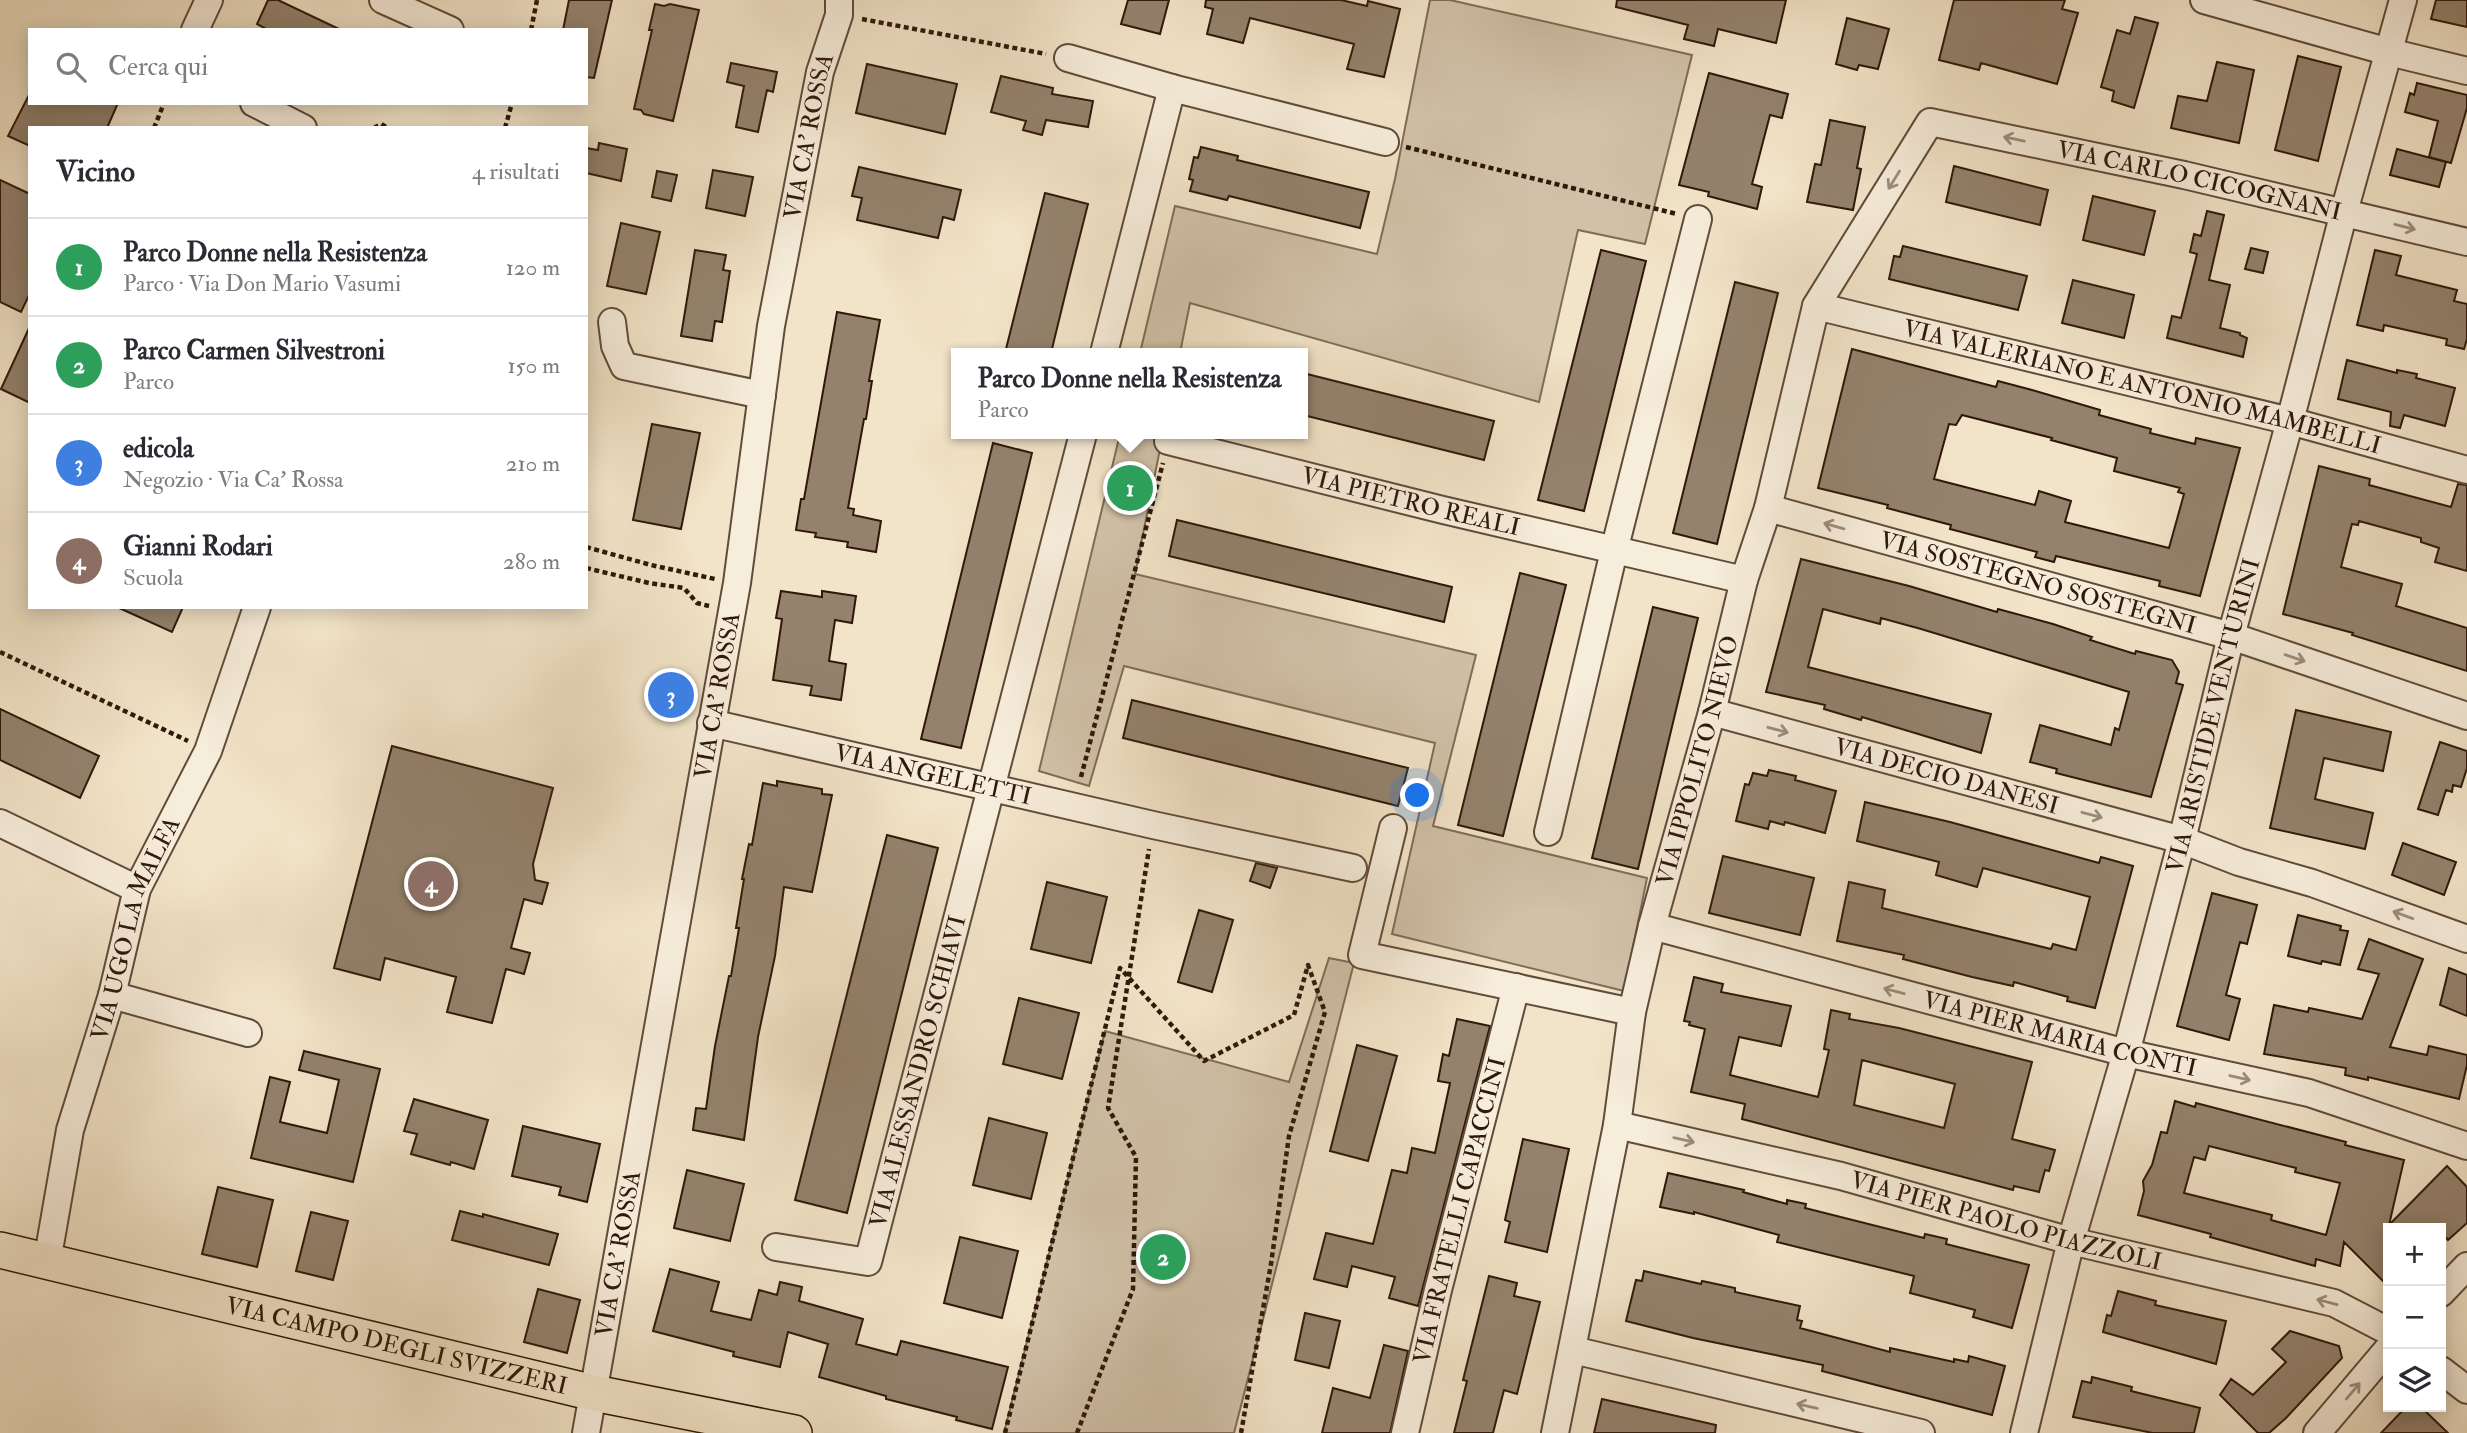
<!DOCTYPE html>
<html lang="it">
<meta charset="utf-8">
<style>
body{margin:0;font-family:"IM FELL Double Pica",serif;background:#f7f7f7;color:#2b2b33}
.controls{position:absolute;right:21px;bottom:21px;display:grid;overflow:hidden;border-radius:0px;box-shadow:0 4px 18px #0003}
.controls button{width:63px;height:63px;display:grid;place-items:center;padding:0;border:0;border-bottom:2px solid #e1e1e2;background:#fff;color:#2b2b33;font:35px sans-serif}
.you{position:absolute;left:1418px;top:796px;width:24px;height:24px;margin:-18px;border:5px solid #fff;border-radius:50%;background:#1a73e8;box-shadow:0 0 0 10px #1a73e833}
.badge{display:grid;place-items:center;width:46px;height:46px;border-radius:50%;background:#8f2418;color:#fff;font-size:23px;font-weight:700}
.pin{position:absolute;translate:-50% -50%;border:4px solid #fff;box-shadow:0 2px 7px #0006}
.popup{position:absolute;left:951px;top:348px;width:357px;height:91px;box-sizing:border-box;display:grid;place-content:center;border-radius:0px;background:#fff;filter:drop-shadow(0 2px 5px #0005);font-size:23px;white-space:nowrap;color:#7c7c81}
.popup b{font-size:26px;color:#2b2b33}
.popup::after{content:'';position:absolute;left:50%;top:100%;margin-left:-14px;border:14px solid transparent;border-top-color:#fff}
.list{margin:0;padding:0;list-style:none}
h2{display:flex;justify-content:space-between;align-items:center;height:91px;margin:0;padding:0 28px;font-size:30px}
h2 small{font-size:23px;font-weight:400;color:#7c7c81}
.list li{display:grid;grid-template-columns:46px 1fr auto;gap:21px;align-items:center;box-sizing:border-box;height:98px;padding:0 28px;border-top:2px solid #e1e1e2}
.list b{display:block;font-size:26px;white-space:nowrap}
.list p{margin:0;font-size:23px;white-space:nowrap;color:#7c7c81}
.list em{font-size:23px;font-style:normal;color:#7c7c81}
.icon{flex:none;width:38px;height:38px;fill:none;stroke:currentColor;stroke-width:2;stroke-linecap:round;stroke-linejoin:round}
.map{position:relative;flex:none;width:2467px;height:1433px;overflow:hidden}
.search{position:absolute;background:#fff;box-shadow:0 4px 18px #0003;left:28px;top:28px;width:560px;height:77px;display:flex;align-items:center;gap:18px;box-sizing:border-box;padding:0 24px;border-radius:0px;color:#7c7c81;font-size:26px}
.panel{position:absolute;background:#fff;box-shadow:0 4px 18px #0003;left:28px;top:126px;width:560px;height:483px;border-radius:0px}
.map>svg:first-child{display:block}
.green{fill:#d1c1a8;stroke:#806c59;stroke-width:2}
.building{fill:#94826d;stroke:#2f180a;stroke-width:2;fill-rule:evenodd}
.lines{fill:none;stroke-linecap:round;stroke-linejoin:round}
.minor-casing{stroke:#604b3a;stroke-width:30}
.major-casing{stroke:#2f180a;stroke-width:38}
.path{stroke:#2f180a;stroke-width:4.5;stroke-dasharray:5 3.5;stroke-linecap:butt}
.minor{stroke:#f7eddb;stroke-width:26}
.major{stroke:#f2e4c8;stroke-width:35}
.oneway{stroke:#9d8d7d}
.labels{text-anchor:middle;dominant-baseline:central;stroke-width:5;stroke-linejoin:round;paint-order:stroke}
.street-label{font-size:24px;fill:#2f180a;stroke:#f7eddb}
</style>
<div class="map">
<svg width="2467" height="1433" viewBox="0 0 2467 1433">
<rect width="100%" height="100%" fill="#f2e4c8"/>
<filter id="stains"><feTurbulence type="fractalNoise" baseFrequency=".00286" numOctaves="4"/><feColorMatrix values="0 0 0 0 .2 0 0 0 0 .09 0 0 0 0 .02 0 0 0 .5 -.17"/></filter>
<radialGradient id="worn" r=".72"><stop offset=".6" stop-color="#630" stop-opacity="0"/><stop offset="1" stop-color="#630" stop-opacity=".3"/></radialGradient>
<path class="green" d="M1430,0H1450L1692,55L1645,244L1578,230L1539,402L1190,303L1180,353H1140L1175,206L1377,254L1395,179Z
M1120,434H1163L1135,574L1476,655L1433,826L1647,878L1624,991L1392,934L1435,743L1124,666L1089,786L1039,771Z
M1329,958L1354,963L1234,1433H1004L1105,1031L1289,1082Z"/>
<path class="building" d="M268,0H278L341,30H268L257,24Z
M569,0H612L594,78L586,77V30H563Z
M1128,0H1169L1160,34L1121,24Z
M1206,0H1341L1367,6L1368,1L1400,9L1384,77L1347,69L1354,44L1250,18L1243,43L1207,34L1213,9L1205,7Z
M1617,0H1786L1776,43L1718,29L1714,46L1684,39L1688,25L1616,7Z
M1954,0H2065L2062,9L2078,13L2057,84L1981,63L1979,70L1939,60Z
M2436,0H2467V27L2431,19Z
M655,4L664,6L670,4L699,10L673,121L644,114L641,110L634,109L652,30H649Z
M2135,17L2158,23L2134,108L2112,101L2114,91L2101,87L2117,30L2130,34Z
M1847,18L1889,29L1878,69L1859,65L1857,70L1836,64Z
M2298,56L2341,67L2318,161L2275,150Z
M2217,62L2254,70L2239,143L2171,128L2178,96L2207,101Z
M731,63L777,72L773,92L767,90L758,132L736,127L744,86L727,82Z
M867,64L957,84L945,134L856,113Z
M1709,73L1788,94L1782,118L1770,115L1752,184L1762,187L1757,209L1708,196L1709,192L1679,185Z
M1001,76L1053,88L1052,94L1093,101L1088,127L1046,120L1042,135L1023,130L1026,121L991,112Z
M2417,83L2467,95V108L2451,163L2429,157L2438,121L2405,112L2410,93L2414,95Z
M30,93V103H118L107,128H30V146L8,136Z
M1830,120L1865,127L1857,168L1861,169L1853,210L1807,202L1815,164L1821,165Z
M599,143L627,149L621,181L586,173V148L598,150Z
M1201,147L1238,156L1237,160L1369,192L1360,228L1229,196L1227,200L1190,191L1193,180L1189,179L1194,157L1198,158Z
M2397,149L2446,162L2439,187L2390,175Z
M1954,166L2048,190L2040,225L1946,202Z
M859,167L961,190L954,220L943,217L938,238L857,220L862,198L852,196Z
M713,170L753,177L745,216L706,208Z
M657,171L677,175L671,201L652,197Z
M0,180L30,194V293L21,312L0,302Z
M1045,193L1088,204L1069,279L1051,353H1005Z
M2093,196L2155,211L2144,255L2083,240Z
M2207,211L2224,215L2209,280L2230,285L2220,328L2240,333V335L2247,338L2243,357L2167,338L2172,316L2181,318L2197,254L2190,252L2194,234L2201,236Z
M621,223L660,232L646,294L607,286Z
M1903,246L2027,276L2018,310L1889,279L1894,256L1900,257Z
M2251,248L2268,252L2263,273L2245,269Z
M695,250L726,255L723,270L730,271L722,322L715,321L712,341L681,336Z
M1601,250L1646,261L1584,511L1538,500Z
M2375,250L2401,256L2396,275L2457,290L2454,301L2467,304V339L2464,349L2446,345L2447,339L2384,325L2383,331L2357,325Z
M2073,280L2134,295L2124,338L2062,323Z
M1735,282L1778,293L1717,544L1673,533Z
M837,312L880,320L869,381H872L866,419H864L848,508L854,509L853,515L881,521L876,552L847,547L848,542L815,537L816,533L796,530L801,499H804Z
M30,326V403L1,389Z
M1852,349L1996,387L1998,381L2032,390L2100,410L2099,415L2151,429L2150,433L2195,444L2196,438L2240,448L2200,596L2159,586L2160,581L2056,556L2054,562L2035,557L2037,552L1950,529L1951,525L1887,508L1888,505L1818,488ZM1962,415L2052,438L2051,440L2117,458L2114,471L2180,488L2178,492L2184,494L2169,548L2065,522L2071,501L2039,491L2035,505L1934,479L1949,424L1956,425Z
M2347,360L2397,373V370L2417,374L2416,378L2455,388L2445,426L2404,415L2400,428L2390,426L2391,412L2338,399Z
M1303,373L1494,421L1484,460L1303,415Z
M652,424L700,433L681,529L633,520Z
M993,443L1032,453L961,748L921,739Z
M2319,466L2370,479L2369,485L2451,507L2458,484L2467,485V571L2435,562L2439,548L2421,542V538L2359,521L2358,525L2352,524L2341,567L2402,584L2396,606L2467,628V671L2352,635L2353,633L2283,614Z
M1177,520L1452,587L1444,622L1169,556Z
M1801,559L1909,586L1997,612L1998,609L2053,624L2092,637L2090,640L2135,654L2136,651L2172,660L2179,672L2176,683L2183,685L2151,797L2056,773L2057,769L2030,762L2040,725L2111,745L2115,728L2119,730L2129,692L1921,629L1881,618L1880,624L1823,609L1808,667L1991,714L1981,753L1862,717L1861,720L1824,709L1825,705L1766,692Z
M1520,573L1566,585L1503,836L1458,825Z
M781,591L822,597V591L856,596L852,623L835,620L829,661L846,664L841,700L810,695L812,686L773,680L782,619L776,618Z
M117,607H183L172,632Z
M1653,607L1698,618L1638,869L1592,858Z
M1132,700L1408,768L1398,806L1123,738Z
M0,709L99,756L80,798L0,760Z
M2296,710L2391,732L2383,771L2324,758L2315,799L2373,813L2365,849L2270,828Z
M2440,742L2467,751V768L2461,787L2453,785L2452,792L2446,790L2438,815L2418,809Z
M392,746L553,788L533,864L535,880L548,883L542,904L524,899L511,948L530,953L524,974L506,969L492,1023L447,1012L456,977L385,958L380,980L334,968Z
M1769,770L1796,776L1795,780L1836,791L1825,833L1785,822L1784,825L1770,821L1768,829L1736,821L1745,784L1749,785L1753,773L1767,776Z
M777,781L822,789V794L832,795L812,892L784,887L775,956L758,1037L744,1140L693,1130L696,1108L706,1109L715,1046L729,976H731L739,928H736L744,879H742L749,844L752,845L763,783L777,786Z
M1865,802L1950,822L2099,863L2101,857L2133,866L2095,1008L2067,1001L2068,997L2014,982L2013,986L1972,977L1903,959L1904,955L1837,941L1849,882L1885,890L1882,908L2051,949L2053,944L2076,950L2090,897L1983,868L1977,887L1936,875L1939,862L1857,841Z
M887,835L938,848L847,1213L795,1200Z
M2403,843L2456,862L2444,895L2392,875Z
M1723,856L1814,878L1800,935L1709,913Z
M1256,863L1277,868L1270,888L1250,881Z
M1047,882L1107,897L1091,963L1031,949Z
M2212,893L2257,905L2247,944L2240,942L2226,995L2240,999L2229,1040L2177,1026Z
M1199,910L1233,920L1212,992L1178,982Z
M2298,915L2341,926L2340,930L2348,931L2340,965L2322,961L2321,964L2288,956Z
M2369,939L2423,959L2390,1047L2427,1055L2429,1046L2467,1055V1065L2459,1099L2368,1077V1080L2345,1075L2346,1068L2264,1054L2274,1005L2308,1012L2309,1008L2362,1019L2379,974L2358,969Z
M2449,968L2467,975V1016L2440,1005Z
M1694,977L1723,984L1721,992L1791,1006L1781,1046L1739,1037L1730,1075L1818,1097L1829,1050L1824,1049L1831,1010L1850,1014L1849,1019L1899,1028L2032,1062L2012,1139L2055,1150L2049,1171L2045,1170L2039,1192L2014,1186L2013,1190L1742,1119L1745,1104L1691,1092L1705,1029L1689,1025L1690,1022L1684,1021ZM1862,1060L1955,1084L1944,1128L1854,1105Z
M1019,998L1079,1013L1062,1079L1003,1064Z
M1457,1019L1490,1026L1418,1306L1389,1298L1395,1277L1352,1266L1347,1287L1314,1279L1326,1233L1373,1244L1392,1170L1407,1173L1412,1148L1435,1153L1450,1083L1438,1081L1443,1054L1449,1056Z
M1357,1045L1397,1056L1368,1161L1330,1151Z
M304,1051L380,1069L353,1182L251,1158L270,1077L290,1082L280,1122L327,1133L339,1080L299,1070Z
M414,1099L488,1120L474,1169L451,1162L450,1165L411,1154L417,1134L404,1131Z
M2175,1101L2195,1107L2196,1103L2346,1142L2345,1145L2404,1160L2389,1225L2447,1166L2467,1187V1223L2448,1240L2441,1232V1228H2388V1286L2344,1242L2340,1266L2316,1259L2315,1266L2210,1237L2211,1234L2138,1215L2144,1191L2143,1181L2152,1165L2161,1132L2167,1133ZM2209,1146L2296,1168L2295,1172L2340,1183L2326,1235L2271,1220L2272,1215L2184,1193L2194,1157L2205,1160Z
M989,1118L1047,1133L1031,1199L973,1185Z
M523,1126L600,1144L587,1202L559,1195L561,1187L512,1176Z
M1523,1139L1569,1149L1547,1252L1505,1242L1510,1222L1505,1220Z
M687,1170L744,1184L730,1241L674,1228Z
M1668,1173L1744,1190L1743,1192L1787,1204V1200L1806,1204L1805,1208L1924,1238L1925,1234L1947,1239L1946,1244L2029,1265L2012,1328L1973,1317L1975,1310L1910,1293L1914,1276L1777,1242L1779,1235L1694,1212V1214L1660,1207Z
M218,1187L273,1200L257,1267L202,1254Z
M460,1211L483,1217V1214L558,1234L549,1265L452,1240Z
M311,1212L348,1221L333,1280L296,1271Z
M960,1237L1018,1251L1002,1318L944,1303Z
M670,1269L719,1282L711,1311L751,1320L759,1290L777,1295L780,1282L802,1287L799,1301L863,1319L856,1344L897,1355L901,1341L1008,1367L992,1429L956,1420L957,1417L886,1399V1396L819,1377L828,1344L788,1332L780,1367L733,1356L734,1352L653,1331Z
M1644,1271L1701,1284L1702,1281L1735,1288V1292L1800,1306L1797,1320L1802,1321L1800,1328L1890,1352V1348L1954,1362V1359L1968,1362L1969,1356L2005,1366L1992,1415L1822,1371L1823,1365L1693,1338L1626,1321L1636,1280L1642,1281Z
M1489,1276L1517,1283L1514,1296L1540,1302L1517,1394L1504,1390L1493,1433H1454L1467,1381L1463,1380Z
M538,1289L580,1300L567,1353L524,1342Z
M2118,1291L2156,1301L2155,1305L2226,1321L2216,1364L2103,1332L2107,1315L2111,1316Z
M1305,1313L1340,1321L1329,1368L1295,1360Z
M2290,1331L2339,1346L2342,1358L2286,1418L2269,1433H2258L2220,1395L2231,1379L2253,1395L2286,1362L2272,1349Z
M1384,1345L1408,1351L1390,1433H1322L1333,1388L1370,1398Z
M2092,1377L2132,1387L2131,1391L2200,1408L2194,1433H2153L2073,1417L2082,1381L2091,1383Z
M1602,1399L1716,1425L1715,1433H1594Z
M2406,1407H2421L2448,1433H2381Z"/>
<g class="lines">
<defs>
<g id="minor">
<path d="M383,0L450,30"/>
<path d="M2204,0L2389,52L2467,71"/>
<path d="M195,30L209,0"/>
<path d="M1068,58L1172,88"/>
<path d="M254,103L303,128"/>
<path id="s1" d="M1816,306L2290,421L2467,470"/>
<path d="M612,322L615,346L624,366L762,395"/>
<path d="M1104,353L1172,88L1385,142"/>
<path id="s2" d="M1168,441L1443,510L1744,580"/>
<path id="s3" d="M1768,508L2231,636L2467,716"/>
<path id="s4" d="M1712,712L2182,840L2239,862L2312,883L2467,939"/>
<path id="s5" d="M711,723L1153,825L1353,868"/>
<path d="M0,823L137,889"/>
<path d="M1393,828L1362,955L1632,1012"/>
<path d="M1548,832L1614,551L1698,219"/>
<path id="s6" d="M1652,926L2126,1053L2309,1093L2467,1146"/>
<path d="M112,995L248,1033"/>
<path id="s7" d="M1617,1125L1841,1176L2071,1241L2334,1303L2388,1331"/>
<path id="s8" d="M776,1247L868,1262L1083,434"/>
<path id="s9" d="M47,1262L70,1130L112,995L137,889L208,751L257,607"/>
<path d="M2441,1293L2467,1266"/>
<path d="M1573,1350L1921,1433"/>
<path d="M2441,1370L2467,1390"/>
<path id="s10" d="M586,1433L737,583L771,326L820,72L839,15V0"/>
<path id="s11" d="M1405,1433L1438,1290L1516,987"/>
<path id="s12" d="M1555,1433L1617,1125L1632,1012L1652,926L1712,712L1744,580L1768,508L1816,306L1930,122L2184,175L2467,242"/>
<path id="s13" d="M2024,1433L2071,1241L2126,1053L2182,840L2231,636L2290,421L2344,212L2403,0"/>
<path d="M2317,1433L2388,1349"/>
</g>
<g id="major">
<path id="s14" d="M0,1250L594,1393L794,1433"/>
</g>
</defs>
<use href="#minor" class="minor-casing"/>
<use href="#major" class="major-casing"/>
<path class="path" d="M862,19L1046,54
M531,30L537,0
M154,128L164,103
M374,128L381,124L388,128
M505,128L512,103
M1406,147L1677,214
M586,547L651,565L715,579
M586,568L649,583L684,588L697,603L709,606
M0,652L188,741
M1081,777L1163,463
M1005,1433L1120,968L1204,1061L1294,1015L1308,965L1325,1012L1289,1136L1271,1264L1241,1433
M1077,1433L1133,1289L1136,1157L1108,1108L1149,849"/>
<use href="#minor" class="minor"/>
<use href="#major" class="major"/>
</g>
<defs><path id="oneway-shaft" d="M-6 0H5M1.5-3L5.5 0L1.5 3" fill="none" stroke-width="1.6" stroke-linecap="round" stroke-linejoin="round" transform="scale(1.75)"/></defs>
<g class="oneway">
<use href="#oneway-shaft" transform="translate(2014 139) rotate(-168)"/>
<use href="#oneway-shaft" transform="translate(1894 180) rotate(122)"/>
<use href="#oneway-shaft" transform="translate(2405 227) rotate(14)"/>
<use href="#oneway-shaft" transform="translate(1834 526) rotate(-164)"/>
<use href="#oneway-shaft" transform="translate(2295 658) rotate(19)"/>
<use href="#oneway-shaft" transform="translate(1778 730) rotate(15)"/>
<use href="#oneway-shaft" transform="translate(2092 815) rotate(15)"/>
<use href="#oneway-shaft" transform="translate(2403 915) rotate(-160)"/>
<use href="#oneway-shaft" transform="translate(1894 991) rotate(-165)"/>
<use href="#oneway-shaft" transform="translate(2240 1078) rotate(13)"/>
<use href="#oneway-shaft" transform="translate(1684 1140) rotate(13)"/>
<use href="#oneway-shaft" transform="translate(2327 1302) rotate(-165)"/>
<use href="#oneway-shaft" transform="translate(2353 1391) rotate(-50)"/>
<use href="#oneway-shaft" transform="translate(1807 1406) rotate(-167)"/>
</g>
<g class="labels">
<g class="street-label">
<text stroke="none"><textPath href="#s10" startOffset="1316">VIA CA' ROSSA</textPath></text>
<text stroke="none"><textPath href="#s12" startOffset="1650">VIA CARLO CICOGNANI</textPath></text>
<text stroke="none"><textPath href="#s1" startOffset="336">VIA VALERIANO E ANTONIO MAMBELLI</textPath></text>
<text stroke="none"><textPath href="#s2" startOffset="250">VIA PIETRO REALI</textPath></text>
<text stroke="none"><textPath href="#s3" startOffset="280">VIA SOSTEGNO SOSTEGNI</textPath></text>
<text stroke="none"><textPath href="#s10" startOffset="749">VIA CA' ROSSA</textPath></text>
<text stroke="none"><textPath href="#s13" startOffset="742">VIA ARISTIDE VENTURINI</textPath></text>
<text stroke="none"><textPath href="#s12" startOffset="688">VIA IPPOLITO NIEVO</textPath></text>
<text stroke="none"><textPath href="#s5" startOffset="228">VIA ANGELETTI</textPath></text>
<text stroke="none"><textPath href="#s4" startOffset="243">VIA DECIO DANESI</textPath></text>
<text stroke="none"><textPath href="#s9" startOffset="346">VIA UGO LA MALFA</textPath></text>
<text stroke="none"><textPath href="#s6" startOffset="422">VIA PIER MARIA CONTI</textPath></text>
<text stroke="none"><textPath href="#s8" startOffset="290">VIA ALESSANDRO SCHIAVI</textPath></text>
<text stroke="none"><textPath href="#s11" startOffset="229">VIA FRATELLI CAPACCINI</textPath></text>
<text stroke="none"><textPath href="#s7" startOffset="401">VIA PIER PAOLO PIAZZOLI</textPath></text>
<text stroke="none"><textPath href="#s10" startOffset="182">VIA CA' ROSSA</textPath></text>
<text stroke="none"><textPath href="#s14" startOffset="408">VIA CAMPO DEGLI SVIZZERI</textPath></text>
</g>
</g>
<rect width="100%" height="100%" filter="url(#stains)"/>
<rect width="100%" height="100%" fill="url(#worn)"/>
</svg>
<div class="controls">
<button>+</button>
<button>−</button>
<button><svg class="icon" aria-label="layers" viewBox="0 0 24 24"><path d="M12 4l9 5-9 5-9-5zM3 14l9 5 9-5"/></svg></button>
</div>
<div class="you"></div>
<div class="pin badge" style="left:1130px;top:488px;background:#2e9e5b">1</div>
<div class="popup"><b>Parco Donne nella Resistenza</b>Parco</div>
<div class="pin badge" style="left:1163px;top:1257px;background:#2e9e5b">2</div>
<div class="pin badge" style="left:671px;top:695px;background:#3f7fe0">3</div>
<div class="pin badge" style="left:431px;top:884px;background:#8d6e63">4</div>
<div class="search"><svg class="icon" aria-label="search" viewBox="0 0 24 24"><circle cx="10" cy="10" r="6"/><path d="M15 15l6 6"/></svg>Cerca qui</div>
<section class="panel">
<h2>Vicino<small>4 risultati</small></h2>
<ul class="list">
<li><span class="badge" style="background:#2e9e5b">1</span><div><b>Parco Donne nella Resistenza</b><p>Parco · Via Don Mario Vasumi</p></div><em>120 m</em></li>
<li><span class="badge" style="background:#2e9e5b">2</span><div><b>Parco Carmen Silvestroni</b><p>Parco</p></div><em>150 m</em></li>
<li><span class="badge" style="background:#3f7fe0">3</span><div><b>edicola</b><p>Negozio · Via Ca' Rossa</p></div><em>210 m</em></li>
<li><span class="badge" style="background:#8d6e63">4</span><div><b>Gianni Rodari</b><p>Scuola</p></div><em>280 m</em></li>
</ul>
</section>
</div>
